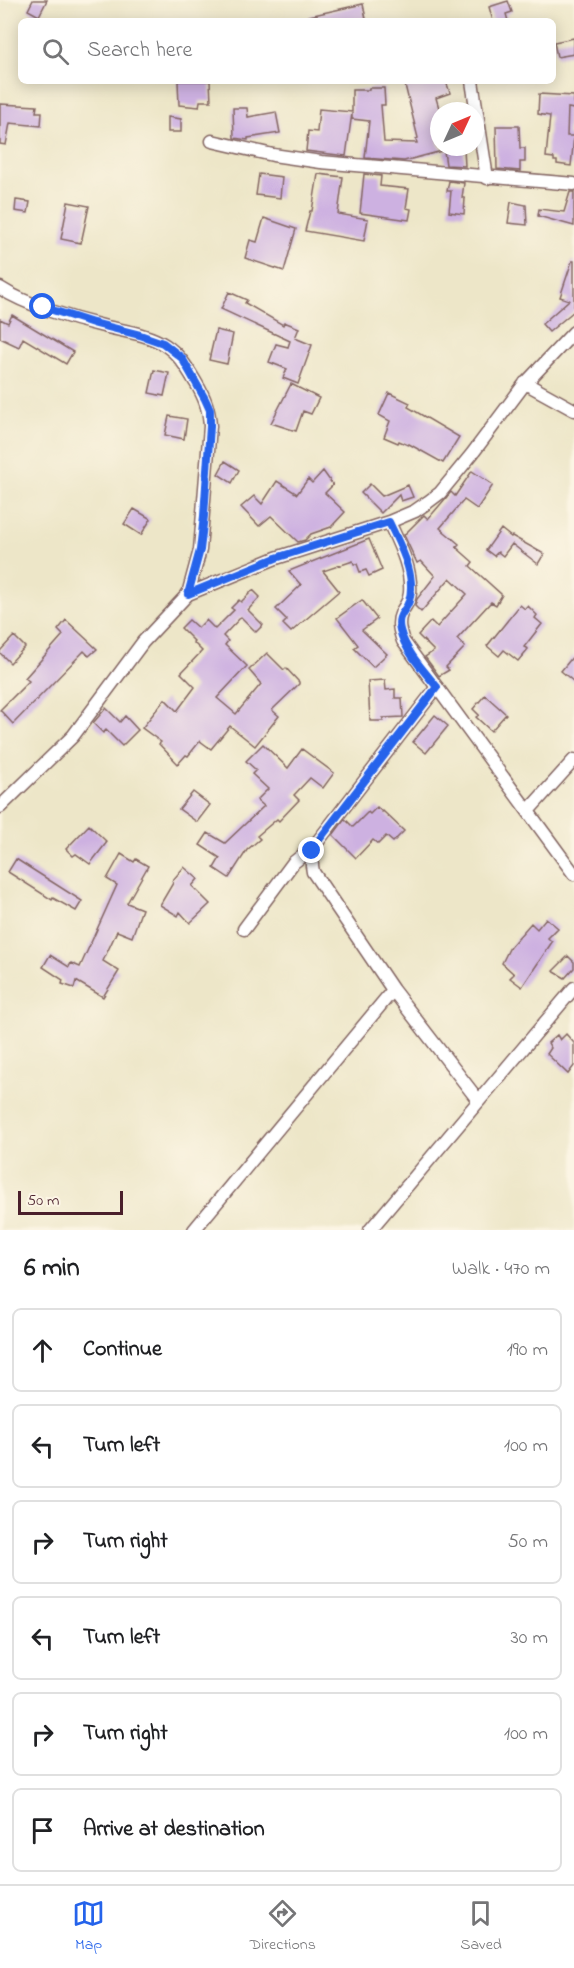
<!DOCTYPE html>
<meta charset="utf-8">
<style>
body{margin:0;font-family:"Indie Flower",sans-serif;background:#f2f2f2;color:#202124}
.compass{position:absolute;left:430px;top:102px;width:54px;height:54px;border-radius:50%;background:#fff;box-shadow:0 3px 15px #0003;rotate:46deg}
.scale{position:absolute;left:18px;bottom:15px;width:105px;box-sizing:border-box;padding-left:6px;border:3px solid #4a1f2b;border-top:0;font-size:16px;line-height:21px;white-space:nowrap;color:#4a1f2b;-webkit-text-stroke:4px #fcf5e5;paint-order:stroke}
.stop{position:absolute;width:18px;height:18px;margin:-14px;border:4px solid #2563eb;border-radius:50%;background:#fff}
.stop.end{background:#2563eb;border-color:#fff;box-shadow:0 2px 6px #0008}
.list{margin:0;padding:0;list-style:none}
h2{display:flex;justify-content:space-between;align-items:center;height:78px;margin:0;padding:0 24px;font-size:26px}
h2 small{font-size:20px;font-weight:400;color:#757577}
.list li{display:grid;grid-template-columns:39px 1fr auto;gap:18px;align-items:center;box-sizing:border-box;height:84px;margin:0 12px 12px;padding:0 12px;border:2px solid #e0e0e0;border-radius:9px}
.list b{display:block;font-size:22px;white-space:nowrap}
.list em{font-size:20px;font-style:normal;color:#757577}
.icon{flex:none;width:33px;height:33px;fill:none;stroke:currentColor;stroke-width:2;stroke-linecap:round;stroke-linejoin:round}
.map{position:relative;flex:none;width:574px;height:1230px;overflow:hidden}
.search{position:absolute;background:#fff;box-shadow:0 3px 15px #0003;left:18px;right:18px;top:18px;height:66px;display:flex;align-items:center;gap:15px;box-sizing:border-box;padding:0 21px;border-radius:9px;color:#757577;font-size:22px}
.sheet{height:654px;background:#fff}
nav{display:flex;justify-content:space-around;align-items:center;box-sizing:border-box;height:84px;border-top:2px solid #e0e0e0;background:#fff;font-size:16px;color:#757577}
nav a{display:grid;justify-items:center;gap:3px}
nav .on{color:#2563eb}
.map>svg:first-child{display:block}
.building{fill:#cdb1e1}
.lines{fill:none;stroke-linecap:round;stroke-linejoin:round}
.street-casing{stroke:#836562;stroke-width:15}
.street{stroke:#fff;stroke-width:12}
.route{stroke:#2563eb;stroke-width:8}
</style>
<div class="map">
<svg width="574" height="1230" viewBox="0 0 574 1230">
<rect width="100%" height="100%" fill="#fcf5e5"/>
<filter id="ink" filterUnits="userSpaceOnUse"><feTurbulence type="fractalNoise" baseFrequency=".0167" numOctaves="2"/><feDisplacementMap in="SourceGraphic" scale="12" xChannelSelector="R" yChannelSelector="G"/><feConvolveMatrix kernelMatrix="1 2 1 2 8 2 1 2 1" color-interpolation-filters="sRGB"/></filter>
<filter id="wash" filterUnits="userSpaceOnUse"><feTurbulence type="fractalNoise" baseFrequency=".008" numOctaves="4" result="noise"/><feDisplacementMap in="SourceGraphic" scale="24" xChannelSelector="R" yChannelSelector="G"/><feGaussianBlur stdDeviation="1.35" result="paint"/><feColorMatrix in="noise" values="0 0 0 0 0 0 0 0 0 0 0 0 0 0 0 0 0 1.4 0 .05"/><feComposite in="paint" operator="in"/></filter>
<g filter="url(#wash)">
<rect width="100%" height="100%" fill="#ede6c8"/>
<g id="blocks">
<path class="building" d="M33,0H47L39,16L28,10Z
M508,1L512,12L506,14L508,21H493L489,7Z
M363,4L366,19L357,21H310L309,16Z
M574,38V54L557,57L554,42Z
M178,81H210L211,101H200L199,107L179,105Z
M404,81H446L450,93L436,98L439,108V128L436,129L439,147H441L442,151L404,161L365,158L369,121L352,119V113L346,156L306,151L308,131L317,132L319,109L352,112V90H369V88H384L385,105H381L384,142L417,143L416,139L418,138Z
M539,94L574,96V109L568,108L567,136H574L571,166L557,164V161H554V158L546,157L550,116L538,114Z
M0,104L37,106L36,112H42L41,126L10,123L6,145L0,144Z
M233,108H247L248,117L276,112L280,133L248,138V140L234,138Z
M168,117L181,119V132H168Z
M496,126H519L520,148H525V162H520V171L497,169Z
M464,149L465,166L446,165L444,151Z
M259,174L282,177L280,198L256,195Z
M318,174L343,177L338,214L368,219L364,241L305,231L310,211H312Z
M364,174L381,176L380,186L409,189L406,208L411,209L409,220L360,213Z
M449,181L464,183L462,198H465L464,214L449,212L451,191H447Z
M570,192H574V226L538,216L539,209L564,212Z
M16,200L30,202L28,213L15,211Z
M68,202L89,206L81,243L61,239Z
M511,202L526,205L527,225L508,223Z
M264,218L296,229L284,271L245,258L250,240L257,242Z
M572,261H574V311L549,332L542,324L569,300L560,297Z
M229,292L247,300L245,303L283,325L284,322L299,328L295,338L312,345L298,384L283,378L287,369L269,362L276,344L288,347L290,341L221,309Z
M12,315L73,352L66,364L23,338L19,347L0,338V319L8,323Z
M216,330L233,334L227,364L209,360Z
M154,370L169,373L164,396L149,393Z
M291,384L319,398L311,414L303,411L296,431L271,423Z
M389,393L410,403L408,407L459,437L443,463L409,444L408,445L399,441L398,443L384,437L390,421L379,415Z
M169,416L187,419L184,439L165,435Z
M225,461L239,470L232,483L218,474Z
M323,471L333,485L325,493L345,512L331,527L311,534L305,540L298,542L271,516L259,526L241,507L254,496L262,504L277,481L297,494L308,479L312,483Z
M472,471L493,485L477,509L464,500L440,528L459,544L456,547L473,562L470,566L502,595L496,605L491,602L457,639L465,647L446,667L449,670L439,676L425,657L434,651L418,635L431,621L437,627L467,594L450,578L421,612L415,606L417,599L435,576L421,561L417,563L404,535L424,515L428,519L451,492L455,496Z
M370,484L382,496L408,485L413,497L401,501L399,495L381,513L361,493Z
M134,509L151,519L141,535L124,524Z
M501,529L511,537L512,536L544,554L538,564L512,544L503,556L498,552L494,556L486,550Z
M369,539L382,570L369,576L366,570L360,572L357,564H354L353,561L323,571L339,591L291,632L283,624L287,620L276,609L301,585L289,571Z
M253,590L260,597L248,610L263,625L256,632L241,617L223,636L228,641L225,645L247,666L217,698L236,714L261,684L249,670L267,653L284,670L286,668L299,682V684L272,710L279,716L255,746L230,726L211,749L200,741L188,756L186,755L178,764L159,744L161,742L142,728L165,699L177,711L195,687L181,673L202,651L193,642L194,641L181,628L189,620L198,628L206,620L215,629L234,610L231,608L239,600L241,602Z
M362,600L377,619L362,630L387,654L373,667L354,648L358,645L337,618Z
M520,605L525,609L528,606L537,615L535,618L542,624L524,647L528,649L518,661L504,650L499,656L487,646Z
M66,620L97,649L89,656L84,651L13,724L0,710L29,681L25,678L63,635L58,630Z
M14,636L25,647L10,663L0,653V651Z
M574,655V682L561,671Z
M385,680L386,690L395,689V698H402L403,717L383,718V721H370L368,681Z
M485,695L506,714L491,731L476,717L479,715L473,709Z
M106,708L120,722L125,716L138,730L122,746L106,730L103,733L93,723Z
M435,715L448,726L426,753L413,742Z
M263,744L288,768L302,749L334,773L323,788L310,778L294,795L299,800L279,821L277,819L257,836L260,839L247,850L229,878L214,868L220,858L200,845L208,833L225,843L264,806L257,800L268,789L252,774L256,770L246,761Z
M193,792L210,805L197,822L179,809Z
M377,807L382,812L383,811L404,831L393,842L386,836L378,844L373,840L356,858L333,835L345,819L353,827L368,812L370,814Z
M89,825L107,842L90,864L76,854L73,856L66,849Z
M121,854L134,862L136,859L148,866L127,903L142,909L132,937L117,931L103,961L119,971L103,997L76,981L74,988L62,984L63,980L43,967L50,955L69,967L71,963L80,967L117,885L107,879Z
M16,859L82,901L76,911L53,898L52,900L8,872Z
M184,867L198,879L192,886L210,904L190,923L180,912L178,916L160,905L173,883L172,881Z
M546,918L558,928L548,938L552,942L522,987L510,978L514,974L502,963L510,947L531,923L537,929Z
M568,956L574,962V968L565,978L553,971Z
M566,1034L574,1043V1066L568,1074L547,1054L551,1048L548,1043L557,1035L560,1040Z"/>
</g>
</g>
<g filter="url(#ink)">
<use href="#blocks" fill-opacity="0" stroke="#836562" stroke-width="1.5"/>
<g class="lines">
<defs>
<path id="street" d="M472,81L487,178
M212,141L273,155L321,162L574,184
M0,288C26,305 73,319 103,326C123,331 148,334 165,345C180,355 187,368 196,383C205,398 209,409 210,426L200,550L188,594
M525,383L574,410
M389,522C399,544 412,568 410,593C409,605 404,605 401,614C397,623 400,632 403,641L574,874
M437,687L315,845C311,855 311,862 313,872L393,990L478,1100
M0,807L73,736L143,642L188,594L276,558L389,522L415,511L428,502L440,493L472,454L523,386L574,332
M528,811L574,760
M244,929L293,863L314,846
M194,1230L393,990
M370,1230L574,988"/>
</defs>
<use href="#street" class="street-casing"/>
<use href="#street" class="street"/>
</g>
</g>
<g class="lines" filter="url(#ink)">
<path class="route" d="M43,307L93,323L140,335L163,343L182,358L205,399L210,410V426L204,516L200,550L188,594L276,558L389,522C400,546 417,575 409,601C406,612 396,614 400,630C405,651 424,671 437,687L315,845L312,851"/>
</g>
</svg>
<svg class="compass" viewBox="-18 -18 36 36"><path d="M0-13l5 13h-10z" fill="#e53935"/><path d="M0 13l5-13h-10z" fill="#757577"/></svg>
<div class="scale">50 m</div>
<div class="stop" style="left:43px;top:307px"></div>
<div class="stop end" style="left:312px;top:851px"></div>
<div class="search"><svg class="icon" aria-label="search" viewBox="0 0 24 24"><circle cx="10" cy="10" r="6"/><path d="M15 15l6 6"/></svg>Search here</div>
</div>
<section class="sheet">
<h2>6 min<small>Walk · 470 m</small></h2>
<ul class="list">
<li><svg class="icon" aria-label="ahead" viewBox="0 0 24 24"><path d="M12 20V5M6 11l6-6 6 6"/></svg><div><b>Continue</b></div><em>190 m</em></li>
<li><svg class="icon" aria-label="left" viewBox="0 0 24 24"><path d="M17 20v-9H6M10 6l-5 5 5 5"/></svg><div><b>Turn left</b></div><em>100 m</em></li>
<li><svg class="icon" aria-label="right" viewBox="0 0 24 24"><path d="M7 20v-9h11M14 6l5 5-5 5"/></svg><div><b>Turn right</b></div><em>50 m</em></li>
<li><svg class="icon" aria-label="left" viewBox="0 0 24 24"><path d="M17 20v-9H6M10 6l-5 5 5 5"/></svg><div><b>Turn left</b></div><em>30 m</em></li>
<li><svg class="icon" aria-label="right" viewBox="0 0 24 24"><path d="M7 20v-9h11M14 6l5 5-5 5"/></svg><div><b>Turn right</b></div><em>100 m</em></li>
<li><svg class="icon" aria-label="arrive" viewBox="0 0 24 24"><path d="M6 21V4h12l-3 4 3 4H6"/></svg><div><b>Arrive at destination</b></div></li>
</ul>
</section>
<nav>
<a class="on"><svg class="icon" aria-label="map" viewBox="0 0 24 24"><path d="M3 6l6-2 6 2 6-2v14l-6 2-6-2-6 2zM9 4v14M15 6v14"/></svg>Map</a>
<a><svg class="icon" aria-label="directions" viewBox="0 0 24 24"><path d="M12 3l9 9-9 9-9-9zM9 14v-3h6M13 9l2 2-2 2"/></svg>Directions</a>
<a><svg class="icon" aria-label="saved" viewBox="0 0 24 24"><path d="M7 4h10v16l-5-4-5 4z"/></svg>Saved</a>
</nav>
